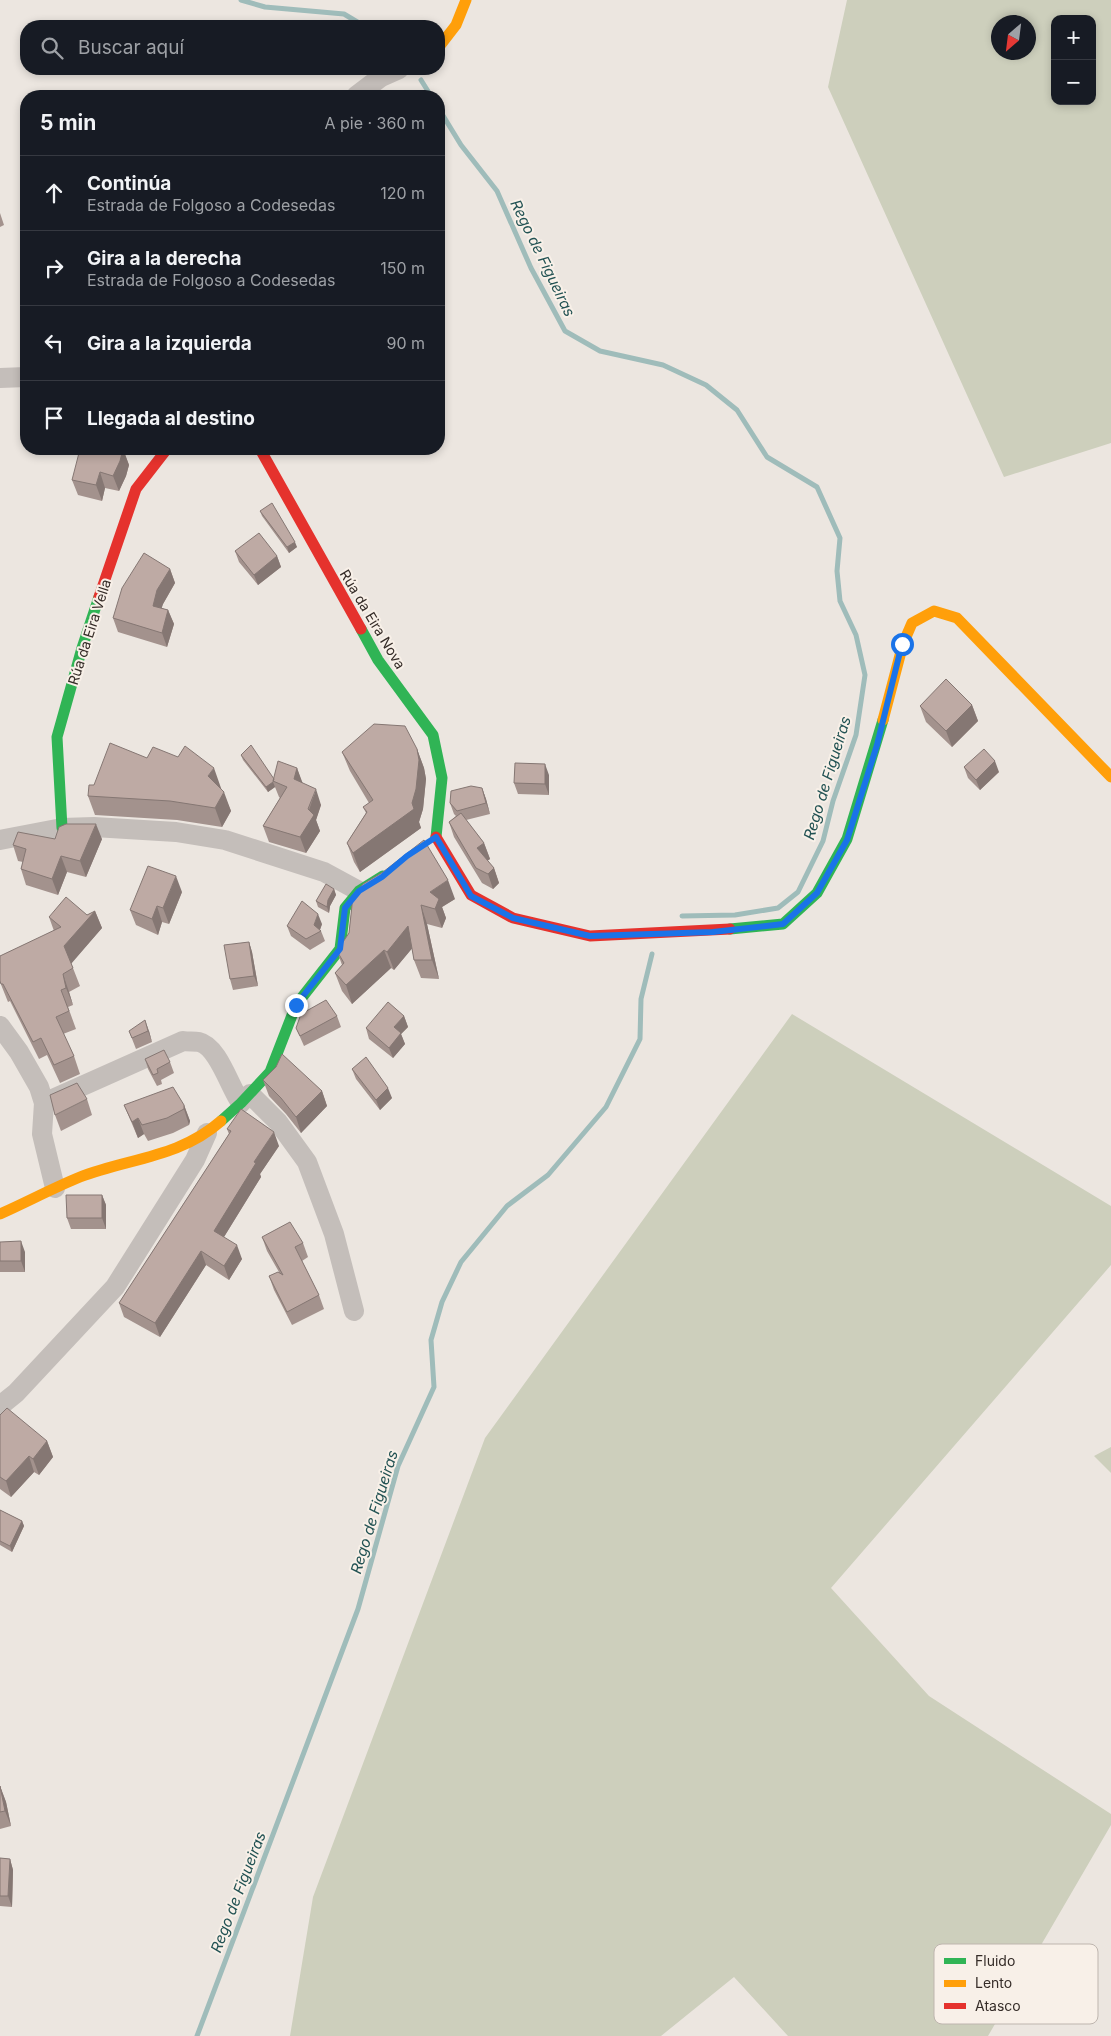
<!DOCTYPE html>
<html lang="es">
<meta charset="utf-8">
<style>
body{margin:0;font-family:Inter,sans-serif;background:#242831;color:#f1f3f6}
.controls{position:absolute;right:15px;top:15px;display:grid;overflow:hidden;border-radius:10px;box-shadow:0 2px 8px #0003}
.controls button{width:45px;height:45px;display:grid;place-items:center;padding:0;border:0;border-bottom:1px solid #363941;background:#171b24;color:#f1f3f6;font:25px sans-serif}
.compass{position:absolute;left:991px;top:15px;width:45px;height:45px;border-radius:50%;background:#171b24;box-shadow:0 2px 8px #0003;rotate:208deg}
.stop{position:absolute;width:15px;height:15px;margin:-11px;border:4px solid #1a73e8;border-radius:50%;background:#fff}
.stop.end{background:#1a73e8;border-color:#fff;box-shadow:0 1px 5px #0008}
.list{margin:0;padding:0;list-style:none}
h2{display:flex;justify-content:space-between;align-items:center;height:65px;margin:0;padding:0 20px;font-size:21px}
h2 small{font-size:16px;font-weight:400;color:#9ea1a6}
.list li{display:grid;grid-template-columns:32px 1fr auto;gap:15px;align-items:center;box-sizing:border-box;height:75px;padding:0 20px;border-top:1px solid #363941}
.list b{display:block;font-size:19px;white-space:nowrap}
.list p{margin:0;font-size:16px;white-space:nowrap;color:#9ea1a6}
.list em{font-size:16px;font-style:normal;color:#9ea1a6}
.icon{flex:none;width:28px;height:28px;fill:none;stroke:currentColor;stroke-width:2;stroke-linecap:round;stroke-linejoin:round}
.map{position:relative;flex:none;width:1111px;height:2036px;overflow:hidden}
.search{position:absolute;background:#171b24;box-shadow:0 2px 8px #0003;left:20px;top:20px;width:425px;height:55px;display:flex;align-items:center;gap:12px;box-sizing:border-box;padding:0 18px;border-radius:20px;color:#9ea1a6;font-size:19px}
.panel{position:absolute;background:#171b24;box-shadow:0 2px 8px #0003;left:20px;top:90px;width:425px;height:365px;border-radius:20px}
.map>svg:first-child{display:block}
.green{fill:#cdcfbc;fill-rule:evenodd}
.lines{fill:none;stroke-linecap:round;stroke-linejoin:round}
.stream{stroke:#9fbcba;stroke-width:5}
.street{stroke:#c4beba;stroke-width:20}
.fast{stroke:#30b455;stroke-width:11}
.slow{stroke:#ff9f0a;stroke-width:11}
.jam{stroke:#e5322d;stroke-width:11}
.wall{fill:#a3928d}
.shaded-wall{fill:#857773}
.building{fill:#beaaa4;stroke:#857773}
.route{stroke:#1a73e8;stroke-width:6}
.labels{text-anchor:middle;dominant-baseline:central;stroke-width:4;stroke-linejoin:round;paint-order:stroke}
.street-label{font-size:14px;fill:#352c28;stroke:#f8f0e8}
.water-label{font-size:15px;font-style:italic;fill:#225253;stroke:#f8f0e8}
.key{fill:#f8f0e8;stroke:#beb5ae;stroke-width:1}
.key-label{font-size:14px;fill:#352c28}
</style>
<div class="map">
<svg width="1111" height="2036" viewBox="0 0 1111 2036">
<rect width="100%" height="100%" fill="#ece6e0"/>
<path class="green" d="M847,0H1111V443L1004,477L828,87ZM1055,19H1092V101H1055ZM998,22H1028V52H998Z
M792,1014L1111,1206V1265L831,1588L929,1696L1111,1814V1825L988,2036H788L734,1977L661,2036H290L313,1897L485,1438Z
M1111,1447V1473L1094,1456Z"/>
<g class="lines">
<path class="stream" d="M241,0L265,7L344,14L364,26
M421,80L431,96
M439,109L461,145L497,191L531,268L565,331L600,351L663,365L706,385L737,410L767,457L817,487L840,538L837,571L840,601L856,635L865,675L856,735L833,801L823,841L798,892L778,908L735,915L682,916
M197,2036L358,1609L398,1466L434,1387L431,1340L442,1302L461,1262L507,1206L548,1175L606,1107L640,1039L641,999L652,954"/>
<path class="street" d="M356,96L381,77L399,69
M0,378L26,377
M0,840L62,828L94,827L176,832L225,840L324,872L359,891
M0,1026L19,1052L39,1087L44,1103L42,1134L55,1188
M250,1094L278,1122L307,1162L334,1234L354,1311
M44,1103L183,1041C188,1042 194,1041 199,1042C218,1046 230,1088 241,1103
M0,1406L16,1393L115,1287L195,1160L207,1133"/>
<path class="fast" d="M361,629L378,660L433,735L442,778L436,837
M62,828L57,737L82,648L99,597
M730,929L783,924L817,893L847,839L883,720
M221,1121L241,1103L270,1072L296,1005L340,949L345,908L359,891L383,876"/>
<path class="slow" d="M439,47L456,25L466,0
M883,720L903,644L912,623L934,611L957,618L1111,777
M0,1214C27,1202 53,1188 80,1177C129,1158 179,1158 221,1121"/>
<path class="jam" d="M260,449L361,629
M99,597L136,489L167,449
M436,837L471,895L513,918L590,936L730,929"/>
</g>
<path class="wall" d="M0,213L4,225L0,227Z
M123,449L129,465L126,476L119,491L105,488L102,501L78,495L72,480Z
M260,511L297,547L289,553L262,516Z
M235,551L277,556L281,567L258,585L239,562Z
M170,569L175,583L163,604L161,608L168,610L174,624L167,647L118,632L113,618Z
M972,705L978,721L952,747L926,722L920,706Z
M417,749L424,768L426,779L423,809L419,822L421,828L360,872L354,862L347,843L366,813L363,807L369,803L350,771L342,752Z
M241,755L274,779L297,768L302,783L321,805L316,820L320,831L306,853L269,842L263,826L280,798L279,797L275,787L268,792L243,760Z
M147,758L221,788L231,811L222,827L177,820L95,815L88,796L94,785Z
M964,767L999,772L980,790L968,778Z
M549,775V795L518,794L514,783Z
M482,788L486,799L490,814L466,820L484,843L490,859L487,861L494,868L499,883L493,889L482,883L454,837L449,822L456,816L454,814L450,803Z
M55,839H102L86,877L67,872L58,895L26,885L21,869L23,862L18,861L13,845Z
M334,889L336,895L330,906L329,913L318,907L316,901Z
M182,892L169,924L162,922L158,935L136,925L130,910Z
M353,896L455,899L442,907L446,918L442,928L427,924L439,979L421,978L414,960L412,948L394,970L391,968L352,1004L342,991L335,973L342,965L337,951L349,933Z
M95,911L102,928L71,963L80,986L69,992L73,1005L68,1007L76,1029L63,1034L74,1056L80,1074L60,1083L47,1055L39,1059L10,1001L8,1002L0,982V956L54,931L49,917L87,915Z
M322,924L320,930L321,931L325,941L310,950L291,936L287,926Z
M249,942L252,952L258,986L233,990L230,979Z
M337,1016L341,1027L304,1046L296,1028Z
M404,1016L408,1027L401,1034L405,1044L393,1058L369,1039L366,1028Z
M129,1031H149L152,1042L136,1049Z
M145,1059L170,1062L174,1073L161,1080L162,1084L157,1086L148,1069Z
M352,1069L392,1098L380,1110L356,1079Z
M263,1080L322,1091L327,1106L301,1133L286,1114L269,1096Z
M87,1099L92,1115L61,1131L55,1115Z
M124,1105H184L190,1121L189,1125L173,1133L148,1141L144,1134L138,1138Z
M227,1129L279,1146L260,1174L261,1177L224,1237L242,1259L229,1280L206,1265L160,1337L124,1317L119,1303L229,1134Z
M102,1195L106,1205V1229H71L67,1218Z
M262,1237L303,1243L308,1257L302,1261L319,1295L324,1309L292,1325L274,1290L269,1276L279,1272L267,1251Z
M0,1242L25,1252V1272H0Z
M0,1415L47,1441L53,1457L39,1475L34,1472L11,1497L0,1489Z
M0,1510L22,1521L24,1526L12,1552L0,1545Z
M0,1786L6,1802L11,1826L0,1829Z
M0,1858L10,1859L13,1870L12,1907L0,1906Z"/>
<path class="shaded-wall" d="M123,449L129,465L126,476L119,491L113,476Z
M100,472L105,488L102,501L96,485Z
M295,542L297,547L289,553L287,547Z
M277,556L281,567L258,585L254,575Z
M170,569L175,583L163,604L158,620L153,606L157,590Z
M168,610L174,624L167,647L162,633Z
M972,705L978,721L952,747L946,731Z
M417,749L424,768L426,779L423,809L419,822L421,828L360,872L353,853Z
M995,761L999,772L980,790L976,780Z
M545,764L549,775V795L545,784Z
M214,768L221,788L215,796L208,776Z
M297,768L303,784L294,779Z
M273,782L275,787L268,792L266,787Z
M482,788L486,799L490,814L486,803Z
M316,789L321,805L316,820L320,831L306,853L300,837Z
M224,792L231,811L222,827L215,808Z
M96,824L102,839L86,877L80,861Z
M484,843L490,859L482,864L477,848Z
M61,856L67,872L58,895L52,879Z
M494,868L499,883L493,889L488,874Z
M176,876L182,892L169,924L163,908Z
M448,880L455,899L442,907L446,918L442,928L435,909L430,892Z
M334,889L336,895L330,906L329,913L327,907L328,900Z
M421,905L427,924L439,979L432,960Z
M157,906L162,922L158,935L152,919Z
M95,911L102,928L71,964L64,946Z
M318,914L322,924L319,932L314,925Z
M408,926L415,945L394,970L387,952Z
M249,942L252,952L258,986L254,976Z
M384,950L391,968L352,1004L346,985Z
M63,974L69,992L73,1005L66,988Z
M404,1016L408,1027L401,1034L405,1044L393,1058L389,1048L394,1027Z
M145,1020L149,1031L152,1042L148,1031Z
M388,1088L392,1098L380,1110L376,1100Z
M322,1091L327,1106L301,1133L296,1117Z
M184,1105L190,1121L189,1125L184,1109Z
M138,1118L144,1134L138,1138L132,1122Z
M274,1132L279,1146L260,1174L261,1177L219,1245L214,1231L254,1162Z
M102,1195L106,1205V1229L102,1218Z
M21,1241L25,1252V1272L21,1261Z
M237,1245L242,1259L229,1280L224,1266Z
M201,1251L206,1265L160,1337L155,1323Z
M47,1441L53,1457L39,1475L33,1459Z
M29,1456L34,1472L11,1497L6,1481Z
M22,1521L24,1526L12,1552L10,1546Z
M0,1786L6,1802L11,1826L5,1811Z
M10,1859L13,1870L12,1907L8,1896Z"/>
<path class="building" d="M80,449H123L120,461L113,476L100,472L96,485L72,480Z
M272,503L295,542L287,547L260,511Z
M259,533L277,556L254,575L235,551Z
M144,553L170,569L157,590L153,606L168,610L162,633L113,618L122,588Z
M946,679L972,705L946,731L920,706Z
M374,724L405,726L417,749L419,760L416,789L412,803L414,809L353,853L347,843L367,812L363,807L373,800L342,752Z
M110,743L147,758L153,747L178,757L185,746L214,768L208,776L224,792L215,808L170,801L88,796L89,785H94Z
M251,745L274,779L273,782L266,787L241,755Z
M984,749L995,761L976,780L964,767Z
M278,761L297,768L294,779L316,789L308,809L314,815L300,837L263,826L287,787L273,781Z
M515,763L545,764V784L514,783Z
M471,786L482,788L486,803L457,811L450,803L451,791Z
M461,813L484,843L477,848L494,868L488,874L476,868L449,822Z
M66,824H96L80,861L61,856L52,879L21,869L26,849L13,845L18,832L55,839L59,827Z
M424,840L448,880L430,892L439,899L435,909L421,905L432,960H414L408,926L387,952L384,950L346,985L335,973L344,963L337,951L349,933L353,896L363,884L383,872Z
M148,866L176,876L163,908L157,906L152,919L130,910Z
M326,884L334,889L328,900L327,907L316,901Z
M66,897L87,915L95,911L64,946L73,968L63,974L66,988L61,990L69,1011L56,1017L74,1056L54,1065L41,1038L33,1042L3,984H1L0,981V956L61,927L49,917Z
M302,901L318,914L314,925L321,931L306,939L287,926Z
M249,942L254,976L230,979L224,945Z
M326,1000L337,1016L300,1036L296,1028L301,1014Z
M388,1002L404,1016L394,1027L401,1033L389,1048L366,1028Z
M145,1020L148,1031L132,1038L129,1031Z
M164,1050L170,1062L157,1069L158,1073L153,1075L145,1059Z
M282,1054L322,1091L296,1117L281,1098L263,1080L276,1067Z
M366,1057L388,1088L376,1100L352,1069Z
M77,1083L87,1099L55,1115L50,1095Z
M173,1087L184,1105V1109L167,1118L142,1125L138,1118L132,1122L124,1105Z
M241,1109L274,1132L254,1162L256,1163L214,1231L237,1245L224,1266L201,1251L155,1323L119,1303L231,1131L227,1129Z
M66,1195H102V1218H67Z
M290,1222L303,1243L295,1247L319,1295L287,1312L269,1276L278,1272L283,1275L262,1237Z
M21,1241V1261H0V1242Z
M7,1408L47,1441L33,1459L29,1456L6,1481L0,1477V1415Z
M0,1510L22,1521L10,1546L0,1541Z
M0,1786L5,1811L0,1812Z
M0,1858L10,1859L8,1896H0Z"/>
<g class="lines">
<path class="route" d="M296,1005L340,949L345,908L359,891L382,877L407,856L436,837L471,896L513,918L590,936L713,932L783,924L817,893L847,840L877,745L902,644"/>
</g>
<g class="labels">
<g class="street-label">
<text transform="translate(373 619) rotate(59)">Rúa da Eira Nova</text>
<text transform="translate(89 632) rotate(-72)">Rúa da Eira Vella</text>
</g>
<g class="water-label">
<text transform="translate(543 258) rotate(64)">Rego de Figueiras</text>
<text transform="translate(827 778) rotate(-73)">Rego de Figueiras</text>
<text transform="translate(374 1512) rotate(-73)">Rego de Figueiras</text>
<text transform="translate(238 1892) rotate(-69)">Rego de Figueiras</text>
</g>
</g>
<rect x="934" y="1944" width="164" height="80" rx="8" class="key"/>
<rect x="944" y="1958" width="22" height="6" fill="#30b455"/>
<rect x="944" y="1980" width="22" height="7" fill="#ff9f0a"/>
<rect x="944" y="2003" width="22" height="6" fill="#e5322d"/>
<g class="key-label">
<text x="975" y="1966">Fluido</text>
<text x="975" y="1988">Lento</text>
<text x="975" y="2011">Atasco</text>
</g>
</svg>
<div class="controls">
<button>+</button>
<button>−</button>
</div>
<svg class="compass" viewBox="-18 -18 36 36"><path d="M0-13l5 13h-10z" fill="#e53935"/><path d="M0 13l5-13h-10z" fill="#9ea1a6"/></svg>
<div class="stop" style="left:902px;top:644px"></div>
<div class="stop end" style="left:296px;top:1005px"></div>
<div class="search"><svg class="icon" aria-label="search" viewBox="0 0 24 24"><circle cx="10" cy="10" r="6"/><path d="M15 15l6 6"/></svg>Buscar aquí</div>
<section class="panel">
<h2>5 min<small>A pie · 360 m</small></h2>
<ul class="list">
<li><svg class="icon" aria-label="ahead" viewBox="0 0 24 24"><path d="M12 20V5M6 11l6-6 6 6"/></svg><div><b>Continúa</b><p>Estrada de Folgoso a Codesedas</p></div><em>120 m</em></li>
<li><svg class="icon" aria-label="right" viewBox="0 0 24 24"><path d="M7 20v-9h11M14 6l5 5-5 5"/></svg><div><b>Gira a la derecha</b><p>Estrada de Folgoso a Codesedas</p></div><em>150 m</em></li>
<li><svg class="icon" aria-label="left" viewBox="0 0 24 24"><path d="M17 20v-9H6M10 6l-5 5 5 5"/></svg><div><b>Gira a la izquierda</b></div><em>90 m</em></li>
<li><svg class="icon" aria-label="arrive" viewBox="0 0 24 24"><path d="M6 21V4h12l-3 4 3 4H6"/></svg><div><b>Llegada al destino</b></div></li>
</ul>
</section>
</div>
